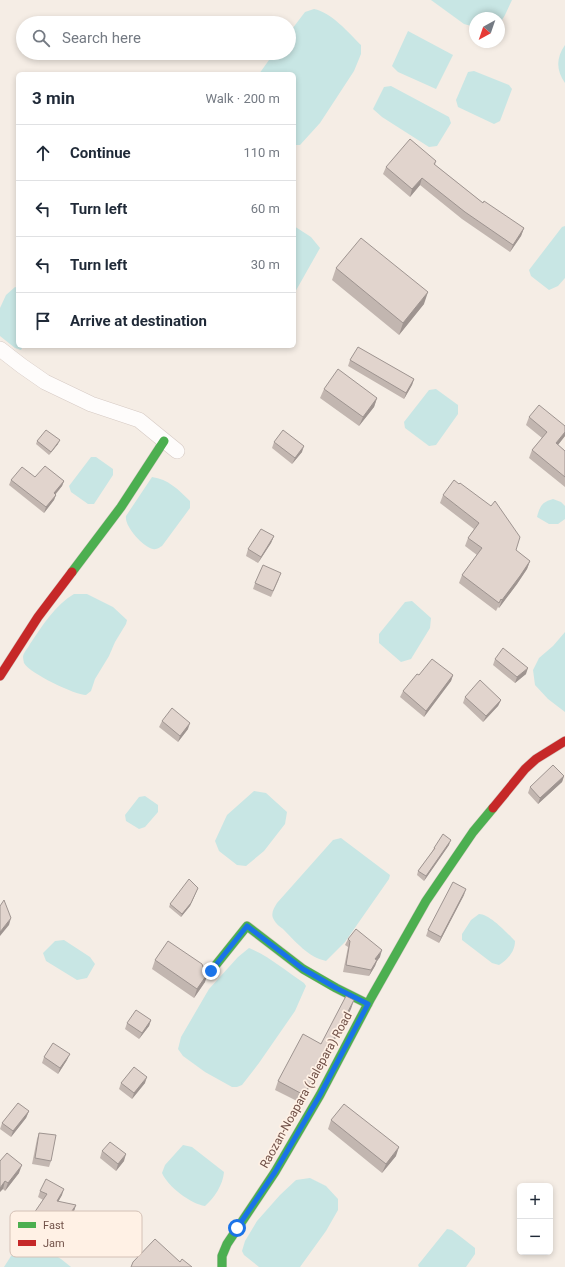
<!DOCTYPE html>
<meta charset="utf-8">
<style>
body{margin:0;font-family:Roboto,sans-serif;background:#f2f2f3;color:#1f2937}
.controls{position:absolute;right:12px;bottom:12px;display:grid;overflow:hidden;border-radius:6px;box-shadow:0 2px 6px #0003}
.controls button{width:36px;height:36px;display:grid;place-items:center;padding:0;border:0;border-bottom:1px solid #e0e1e3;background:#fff;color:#1f2937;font:20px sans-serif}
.compass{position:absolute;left:469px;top:12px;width:36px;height:36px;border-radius:50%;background:#fff;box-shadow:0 2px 6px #0003;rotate:220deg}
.stop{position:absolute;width:12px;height:12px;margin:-9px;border:3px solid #1a73e8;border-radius:50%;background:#fff}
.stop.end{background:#1a73e8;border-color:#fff;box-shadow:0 1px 4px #0008}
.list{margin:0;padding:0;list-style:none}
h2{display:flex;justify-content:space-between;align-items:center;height:52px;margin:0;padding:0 16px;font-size:17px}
h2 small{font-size:13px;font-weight:400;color:#747a83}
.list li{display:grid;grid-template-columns:26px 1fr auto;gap:12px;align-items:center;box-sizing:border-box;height:56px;padding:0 16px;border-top:1px solid #e0e1e3}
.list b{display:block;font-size:15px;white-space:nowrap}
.list em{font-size:13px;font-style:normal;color:#747a83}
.icon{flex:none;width:22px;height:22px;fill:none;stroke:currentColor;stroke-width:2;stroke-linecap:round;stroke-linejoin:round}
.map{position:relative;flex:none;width:565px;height:1267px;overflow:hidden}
.search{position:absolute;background:#fff;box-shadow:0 2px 6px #0003;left:16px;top:16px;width:280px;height:44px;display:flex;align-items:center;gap:10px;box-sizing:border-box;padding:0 14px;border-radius:22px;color:#747a83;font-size:15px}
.panel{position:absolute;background:#fff;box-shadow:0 2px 6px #0003;left:16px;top:72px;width:280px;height:276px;border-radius:6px}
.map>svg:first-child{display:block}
.water{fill:#c8e6e4}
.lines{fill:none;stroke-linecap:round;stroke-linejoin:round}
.street-casing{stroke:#d6cac4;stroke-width:16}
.fast-casing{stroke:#d5c9c2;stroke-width:10}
.jam-casing{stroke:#d5c9c2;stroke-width:10}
.street{stroke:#fefcfb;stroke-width:15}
.fast{stroke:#4caf50;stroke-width:9}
.jam{stroke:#c62828;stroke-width:9}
.wall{fill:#c2b6b0}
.shaded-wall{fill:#9e9490}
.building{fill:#e1d4cd;stroke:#9e9490}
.route{stroke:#1a73e8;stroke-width:5}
.labels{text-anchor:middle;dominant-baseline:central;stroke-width:3.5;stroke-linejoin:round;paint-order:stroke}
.street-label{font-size:12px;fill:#715148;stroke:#fff1e5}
.key{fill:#fff1e5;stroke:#d4c1b6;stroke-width:1}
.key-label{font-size:11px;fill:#715148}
</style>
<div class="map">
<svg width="565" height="1267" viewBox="0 0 565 1267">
<rect width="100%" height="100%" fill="#f5ede5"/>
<path class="water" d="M431,0H512L505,15L499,25V18H475V27L464,24Z
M314,9C331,12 349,33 361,45V54L354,71L320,123L300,145H294V74H259L274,53H289V33L305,12Z
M408,31L453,55L436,89L398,72L392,66Z
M565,45V83C556,70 556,58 565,45Z
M474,71L509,85L512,89L500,121L494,124L458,107L456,100L468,72Z
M391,86L449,117L451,123L437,146L429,147L382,117L373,109L384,87Z
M294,226L311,237L320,248L294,294Z
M565,226V278L558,286L549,290L531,276L529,270L562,227Z
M15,287L18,288V346H23L21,350L15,348L0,336V308L6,295Z
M436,389L458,405V414L436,445L429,446L405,428L404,422L429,390Z
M91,457H96L113,469V475L94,504H88L71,492L69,486Z
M152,477C168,479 179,490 190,501V508L162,546C160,547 157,550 153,549C143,547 124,526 126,516Z
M553,499L561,502L565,506V519L558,524H549L537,517C540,506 542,502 553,499Z
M74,594H87L113,607L127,620L126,624L115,642L109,656L95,679L91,691L86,695C75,695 29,673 24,663C24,663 23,658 23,657C23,653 28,648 30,644C42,626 55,605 74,594Z
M412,601L431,618L430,628L411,659L401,662L379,643V634L405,602Z
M565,632V712L548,699L535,685L533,670L539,658L553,646Z
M254,791L266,793L287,812L285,824L264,851L246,866L237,865L219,851L215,841L227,815Z
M145,796L158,805V812L145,827L139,829L126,821L125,815L139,797Z
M341,838L390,875L389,879L345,942L326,961C308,957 296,942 283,929C280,927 276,924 274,920C270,914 274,908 277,903L333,840Z
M479,914C490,914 508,934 515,941C515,952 507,960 499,965L492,963L462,940V934L471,920Z
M64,940L90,957L95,964L87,978L77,980L46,961L43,953L55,941Z
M249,948C269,956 286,971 304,983L306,986L295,1011L259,1063L242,1085L237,1087H232L205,1072L183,1056L178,1049L181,1037L209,989L238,957Z
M183,1145L192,1147L224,1172C223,1185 214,1198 205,1206C191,1204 168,1187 162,1173L165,1165Z
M310,1178L326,1186L338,1199V1210L326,1231L300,1267H259L244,1255L242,1251L245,1241L257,1221L280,1195L296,1180Z
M447,1229L452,1230L475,1248V1254L466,1267H419L418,1265Z
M28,1239L32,1240L61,1259L71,1267H4L20,1242L23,1240Z"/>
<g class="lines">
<defs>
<path id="street" d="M0,349L22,366L45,382L91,404L139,420L177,451"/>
<path id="fast" d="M72,572L121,507L164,441
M211,971L247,926L303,969L336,988L368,1004
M222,1267V1256L227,1244L275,1172L320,1095L371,998L426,901L473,832L493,808"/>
<path id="jam" d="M0,676L38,617L72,572
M493,808L525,769L536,759L565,741"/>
</defs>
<use href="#street" class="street-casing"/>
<use href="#fast" class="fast-casing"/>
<use href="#jam" class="jam-casing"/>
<use href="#street" class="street"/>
<use href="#fast" class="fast"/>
<use href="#jam" class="jam"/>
</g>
<path class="wall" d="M436,161L435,165L483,203L524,228L521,236L510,252L462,219L420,185L410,197L383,174L386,167Z
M336,268L424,304L399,335L332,280Z
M350,360L414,379L412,385L404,399L348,366Z
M324,389L377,398L374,407L359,426L320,398Z
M529,417L565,426V436L558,445L565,451V487L529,458L532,450L542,438L526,425Z
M37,441L58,444L49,455L36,444Z
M274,442L302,452L292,464L272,448Z
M35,477L64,481L62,486L56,494L54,500L44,513L9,485L11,480Z
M443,495L530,561L527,569L517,584L499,608L498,607L496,611L459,583L462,575L477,555L465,546L468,538L474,529L440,503Z
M274,536L271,543L258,563L246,556L248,549Z
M279,579L271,597L253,589L255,583Z
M495,659L526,674L515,683L493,665Z
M419,675H453L451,681L424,717L400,697L403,691Z
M465,697L501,700L498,706L483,722L463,703Z
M162,721L188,729L178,742L159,727Z
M564,776L562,782L538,804L528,793L530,787Z
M449,845L424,881L417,875L418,871L432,852L434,848Z
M198,888L190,906L181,917L169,907L170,904Z
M464,895L439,943L426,936L428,930Z
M348,939L380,957L377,961L375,966L369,976L343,972L348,947L345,945Z
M155,960L205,982L194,998L152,969Z
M351,1009L301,1103L275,1090L278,1081L321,1044Z
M151,1020L149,1026L139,1039L125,1029L127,1023Z
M44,1057L67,1060L58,1074L42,1063Z
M121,1083H145L132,1099L119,1089Z
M29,1111L26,1118L11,1137L0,1129L2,1123Z
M331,1120L396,1156L382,1173L328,1129Z
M39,1133L51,1161L49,1167L32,1164L37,1139Z
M102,1151L124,1161L116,1171L100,1158Z
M0,1161L19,1173L5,1191L3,1189Z
M40,1191L62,1195L58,1202L76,1205L74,1211L55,1239L30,1222L32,1216L43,1200L38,1197Z"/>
<path class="shaded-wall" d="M422,178L420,185L410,197L412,189Z
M524,228L521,236L510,252L513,245Z
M428,292L424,304L399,335L403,323Z
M414,379L412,385L404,399L406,393Z
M377,398L374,407L359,426L363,417Z
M565,432V436L553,451L556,443Z
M60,440L58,444L49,455L51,452Z
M304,446L302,452L292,464L295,458Z
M64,481L62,486L52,498L54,493Z
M56,495L54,500L44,513L46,507Z
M274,536L271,543L258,563L261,557Z
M530,561L527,569L517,584L499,608L502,600Z
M528,668L526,674L515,683L517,677Z
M453,675L451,681L424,717L426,711Z
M501,700L498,706L483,722L486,716Z
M190,723L188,729L178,742L180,736Z
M564,776L562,782L538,804L540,798Z
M451,840L449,845L424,881L426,876Z
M198,888L190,906L181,917L182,914Z
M466,889L464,895L439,943L441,937Z
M11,918L9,925L0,936V932Z
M382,950L380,957L377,961L375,966L369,976L375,959Z
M208,973L205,982L194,998L197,989Z
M354,1000L351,1009L301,1103L304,1095Z
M151,1020L149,1026L139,1039L142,1033Z
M70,1054L67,1060L58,1074L60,1068Z
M147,1077L145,1083L132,1099L134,1093Z
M29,1111L26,1118L11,1137L13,1131Z
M399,1147L396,1156L382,1173L386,1164Z
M126,1154L124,1161L116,1171L118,1164Z
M22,1165L19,1173L5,1191L8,1183Z
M5,1181L3,1189L0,1192V1188Z
M64,1189L62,1195L55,1207L57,1201Z
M76,1205L74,1211L55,1239L57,1233Z"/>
<path class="building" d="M410,139L436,161L434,164L483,203L484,201L524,228L513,245L465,212L422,178L412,189L386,167Z
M361,238L428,292L403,323L336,268Z
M358,347L414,379L406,393L350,360Z
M338,369L377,398L363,417L324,389Z
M539,405L565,426V432L556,443L565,451V477L532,450L547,432L529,417Z
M46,430L60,440L51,452L37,441Z
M283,430L304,446L295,458L274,442Z
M45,466L64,481L54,493L56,495L46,507L11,480L22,467L35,477Z
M454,480L459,484L460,483L491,506L495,501L520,537L516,550L530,561L520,576L502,600L501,599L499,603L462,575L482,548L468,538L479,523L443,495Z
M261,529L274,536L261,557L248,549Z
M263,565L281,573L273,591L255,583Z
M503,648L528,668L517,677L495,659Z
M432,659L453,675L426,711L403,691L417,674L419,675Z
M480,680L501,700L486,716L465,697Z
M172,708L190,723L180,736L162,721Z
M553,765L564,776L540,798L530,787Z
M443,834L451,840L426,876L418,871L435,848H434Z
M189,879L198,888L191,903L182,914L170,904Z
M453,882L466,889L441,937L428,930Z
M4,900L11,918L0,932V906Z
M356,929L382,950L375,959L377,960L371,970L346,965L350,941L348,939Z
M168,941L202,964L203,967L208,973L197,989L155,960Z
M346,996L354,1000L304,1095L278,1081L303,1034L321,1044Z
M136,1010L151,1020L142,1033L127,1023Z
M53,1043L70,1054L60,1068L44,1057Z
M134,1067L147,1077L134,1093L121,1083Z
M18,1103L29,1111L13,1131L2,1123Z
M344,1104L399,1147L386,1164L331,1120Z
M39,1133L56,1135L51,1161L35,1158Z
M110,1142L126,1154L118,1164L102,1151Z
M7,1153L22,1165L8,1183L5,1181L0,1188V1161Z
M46,1179L64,1189L57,1201L76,1205L57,1233L32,1216L47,1194L40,1191Z
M155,1239L180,1262L182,1259L192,1267H131L133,1262Z"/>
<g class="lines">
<path class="route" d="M211,971L247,926L303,969L336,988L368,1004L320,1095L275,1172L237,1228"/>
</g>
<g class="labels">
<g class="street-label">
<text transform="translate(306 1090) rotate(-61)">Raozan-Noapara (Jalepara) Road</text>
</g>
</g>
<rect x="10" y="1211" width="132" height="46" rx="6" class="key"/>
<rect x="18" y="1222" width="18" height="6" fill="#4caf50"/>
<rect x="18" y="1240" width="18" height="6" fill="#c62828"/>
<g class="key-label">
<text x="43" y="1229">Fast</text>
<text x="43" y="1247">Jam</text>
</g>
</svg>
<div class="controls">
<button>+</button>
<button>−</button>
</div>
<svg class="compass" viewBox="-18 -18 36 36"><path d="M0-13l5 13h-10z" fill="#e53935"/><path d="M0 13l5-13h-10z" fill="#747a83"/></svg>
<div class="stop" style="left:237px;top:1228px"></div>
<div class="stop end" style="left:211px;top:971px"></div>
<div class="search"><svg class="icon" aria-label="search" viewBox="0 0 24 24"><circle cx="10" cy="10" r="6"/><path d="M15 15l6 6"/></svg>Search here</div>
<section class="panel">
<h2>3 min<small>Walk · 200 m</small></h2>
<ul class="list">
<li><svg class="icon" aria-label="ahead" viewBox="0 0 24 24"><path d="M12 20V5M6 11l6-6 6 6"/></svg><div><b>Continue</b></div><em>110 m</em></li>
<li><svg class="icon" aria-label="left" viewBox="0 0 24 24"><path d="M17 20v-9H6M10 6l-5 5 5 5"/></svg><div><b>Turn left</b></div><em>60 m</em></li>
<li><svg class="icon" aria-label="left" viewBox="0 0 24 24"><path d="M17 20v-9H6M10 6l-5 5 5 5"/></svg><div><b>Turn left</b></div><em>30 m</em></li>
<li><svg class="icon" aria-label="arrive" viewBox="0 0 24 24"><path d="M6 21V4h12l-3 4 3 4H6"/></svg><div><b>Arrive at destination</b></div></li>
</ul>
</section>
</div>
